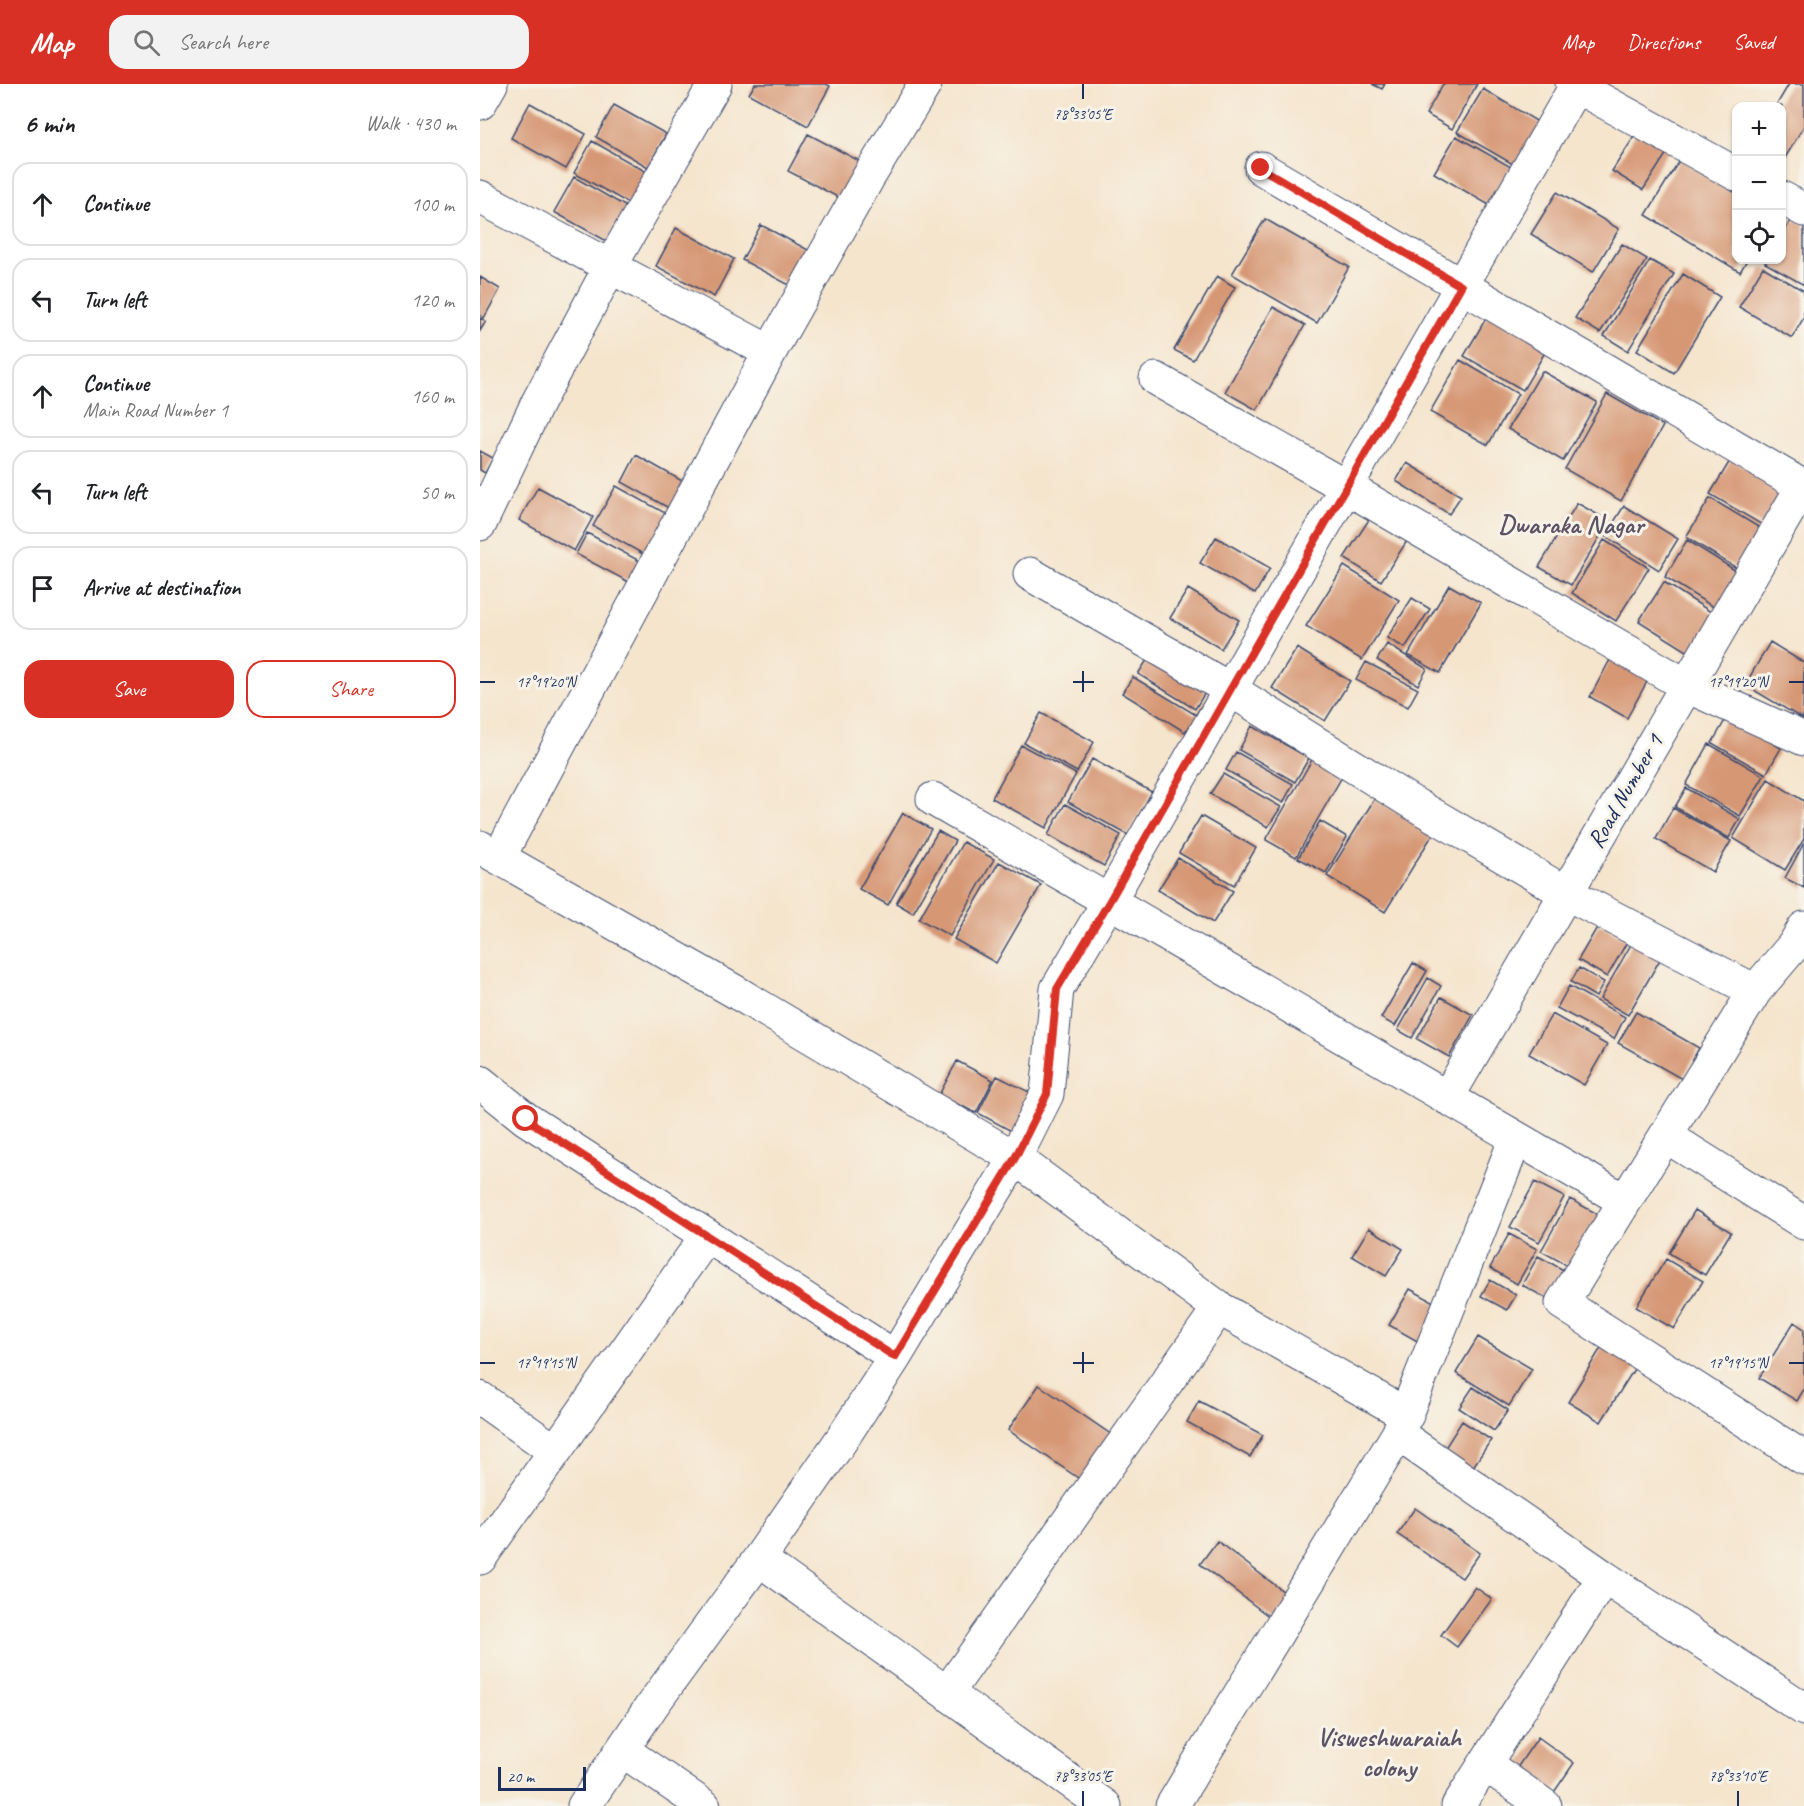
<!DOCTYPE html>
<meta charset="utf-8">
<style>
body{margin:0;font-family:Caveat,sans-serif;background:#f2f2f2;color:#202124}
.controls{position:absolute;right:18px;top:18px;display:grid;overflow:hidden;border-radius:12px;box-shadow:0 2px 4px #0004}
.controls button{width:54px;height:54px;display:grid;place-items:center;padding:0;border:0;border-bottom:2px solid #e0e0e0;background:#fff;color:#202124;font:30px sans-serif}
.scale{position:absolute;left:18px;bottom:15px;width:88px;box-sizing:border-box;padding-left:6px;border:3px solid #1b2f5e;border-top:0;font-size:16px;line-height:21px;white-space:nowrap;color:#1b2f5e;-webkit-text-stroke:4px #f7f3e8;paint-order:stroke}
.stop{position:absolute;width:18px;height:18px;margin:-14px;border:4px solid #d93025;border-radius:50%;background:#fff}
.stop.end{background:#d93025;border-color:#fff;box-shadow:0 2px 6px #0008}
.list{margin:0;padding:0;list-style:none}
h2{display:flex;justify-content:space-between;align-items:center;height:78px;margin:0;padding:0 24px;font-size:26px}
h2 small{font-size:20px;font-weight:400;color:#757577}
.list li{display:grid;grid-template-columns:39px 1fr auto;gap:18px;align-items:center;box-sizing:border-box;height:84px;margin:0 12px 12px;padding:0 12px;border:2px solid #e0e0e0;border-radius:18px}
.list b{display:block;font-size:22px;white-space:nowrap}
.list p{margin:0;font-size:20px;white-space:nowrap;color:#757577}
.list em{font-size:20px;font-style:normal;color:#757577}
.actions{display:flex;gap:12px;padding:18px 24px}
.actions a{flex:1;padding:14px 0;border:2px solid #d93025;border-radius:18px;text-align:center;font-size:21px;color:#d93025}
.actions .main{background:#d93025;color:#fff}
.icon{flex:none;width:33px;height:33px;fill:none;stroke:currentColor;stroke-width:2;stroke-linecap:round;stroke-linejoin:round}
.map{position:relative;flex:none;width:1324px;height:1722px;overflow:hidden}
header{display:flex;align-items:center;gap:36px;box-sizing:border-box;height:84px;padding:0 30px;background:#d93025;color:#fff}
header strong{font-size:28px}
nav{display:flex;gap:33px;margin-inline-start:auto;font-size:21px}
.search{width:420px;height:54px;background:#f2f2f2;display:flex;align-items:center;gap:15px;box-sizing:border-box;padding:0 21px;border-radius:18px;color:#757577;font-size:22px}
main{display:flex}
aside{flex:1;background:#fff}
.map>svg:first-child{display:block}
.building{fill:#d69774}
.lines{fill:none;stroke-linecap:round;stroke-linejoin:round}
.street-casing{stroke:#3c4a6f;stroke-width:35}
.street{stroke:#fff;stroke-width:33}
.route{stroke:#d93025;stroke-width:8}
.ticks{fill:none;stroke:#1b2f5e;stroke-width:2}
.labels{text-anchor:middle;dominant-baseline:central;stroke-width:6;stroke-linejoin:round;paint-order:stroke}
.street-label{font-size:24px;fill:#1b2f5e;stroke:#f7f3e8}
.neighbourhood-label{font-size:26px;font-weight:bold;fill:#5c5366;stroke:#f7f3e8}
.ticks-label{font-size:15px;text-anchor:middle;fill:#1b2f5e;stroke:#f7f3e8;stroke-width:6;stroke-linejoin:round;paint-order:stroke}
</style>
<header>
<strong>Map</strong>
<div class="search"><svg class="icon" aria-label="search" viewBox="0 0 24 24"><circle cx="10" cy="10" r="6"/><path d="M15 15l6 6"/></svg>Search here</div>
<nav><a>Map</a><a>Directions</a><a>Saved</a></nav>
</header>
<main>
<aside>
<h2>6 min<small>Walk · 430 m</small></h2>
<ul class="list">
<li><svg class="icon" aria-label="ahead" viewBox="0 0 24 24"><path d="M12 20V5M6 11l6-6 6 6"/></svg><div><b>Continue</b></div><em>100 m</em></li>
<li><svg class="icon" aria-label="left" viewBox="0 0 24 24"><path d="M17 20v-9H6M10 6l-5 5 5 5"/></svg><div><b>Turn left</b></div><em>120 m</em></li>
<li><svg class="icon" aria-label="ahead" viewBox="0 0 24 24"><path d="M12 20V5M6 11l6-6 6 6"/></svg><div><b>Continue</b><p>Main Road Number 1</p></div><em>160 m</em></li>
<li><svg class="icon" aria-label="left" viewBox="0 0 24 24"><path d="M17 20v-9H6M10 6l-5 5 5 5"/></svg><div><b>Turn left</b></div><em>50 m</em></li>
<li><svg class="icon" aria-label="arrive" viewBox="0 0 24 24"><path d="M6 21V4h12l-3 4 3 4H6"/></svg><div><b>Arrive at destination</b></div></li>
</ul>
<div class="actions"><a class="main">Save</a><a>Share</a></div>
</aside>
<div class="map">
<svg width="1324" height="1722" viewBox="0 0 1324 1722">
<rect width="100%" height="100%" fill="#f7f3e8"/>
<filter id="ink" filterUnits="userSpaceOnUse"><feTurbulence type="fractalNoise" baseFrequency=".0167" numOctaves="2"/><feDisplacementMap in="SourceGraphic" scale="12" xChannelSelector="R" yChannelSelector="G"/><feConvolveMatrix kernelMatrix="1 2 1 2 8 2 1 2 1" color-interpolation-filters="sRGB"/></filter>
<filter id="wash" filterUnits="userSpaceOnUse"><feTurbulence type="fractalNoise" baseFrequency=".008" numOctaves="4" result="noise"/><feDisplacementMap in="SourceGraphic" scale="24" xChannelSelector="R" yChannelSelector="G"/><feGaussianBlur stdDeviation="1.35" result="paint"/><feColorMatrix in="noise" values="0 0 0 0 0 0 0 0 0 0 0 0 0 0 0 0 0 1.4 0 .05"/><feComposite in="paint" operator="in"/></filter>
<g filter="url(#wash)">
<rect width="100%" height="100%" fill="#f5e5cd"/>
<g id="blocks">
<path class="building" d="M275,0H346L350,2L328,42L269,10Z
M892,0H905L902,5Z
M963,0H997L972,45L946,30Z
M1309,0H1324V42L1302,79V22H1296Z
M1003,5L1063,41L1038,83L977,48Z
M50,19L106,50L86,85L31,54Z
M134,21L186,50L168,83L116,53Z
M1161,42L1192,61L1163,106L1132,87Z
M328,50L387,81L367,118L308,87Z
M976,52L1031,83L1009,121L954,89Z
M112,57L172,91L155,123L94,89Z
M1200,75L1256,109V176H1267L1260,188L1166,131Z
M94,93L152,126L132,160L74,128Z
M1077,108L1139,145L1113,188L1051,150Z
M1312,134L1324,140V201L1285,179L1287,176H1302V151Z
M785,135L869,183L837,239L752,190Z
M281,141L332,168L313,203L262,176Z
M196,144L254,175L234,213L176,182Z
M1142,160L1167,175L1120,249L1095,234Z
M1170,176L1194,190L1148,267L1124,252Z
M1283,183L1324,207V233L1312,254L1259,223Z
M1203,190L1240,213L1194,289L1157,266Z
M737,192L755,203L713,276L694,266Z
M0,193L20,205L4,234L0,231Z
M793,223L825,241L777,326L745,308Z
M1012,224L1071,258L1043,306L984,272Z
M0,234L6,237L0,247Z
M980,276L1038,310L1008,361L950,328Z
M1062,287L1117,318L1083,377L1028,345Z
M1127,310L1183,342L1141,417L1085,385Z
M0,367L13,374L5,389L0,386Z
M156,371L211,402L196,428L142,398Z
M1251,375L1310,410L1289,445L1230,410Z
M927,379L981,412L969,430L916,397Z
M136,402L194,434L172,475L113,442Z
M58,403L113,433L94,467L39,436Z
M1230,414L1290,450L1266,490L1206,453Z
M1097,419L1129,437L1091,501L1059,483Z
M1144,422L1198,455L1179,486L1125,452Z
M890,434L927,457L901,497L864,474Z
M107,449L169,482L158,503L96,470Z
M736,453L790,484L775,510L720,479Z
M1124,456L1169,484L1136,537L1092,509Z
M1207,456L1261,490L1238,526L1185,493Z
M864,482L919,516L882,576L826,542Z
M1184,498L1242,535L1218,574L1159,537Z
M969,501L1001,519L960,589L928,571Z
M708,505L759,536L741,565L690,534Z
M932,514L950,525L925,564L907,554Z
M1290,558L1324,579L1323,635L1265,601Z
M907,560L947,585L938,601L897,576Z
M817,564L870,597L845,637L792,604Z
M669,573L726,607L715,625L658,590Z
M1131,574L1169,594L1147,634L1110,613Z
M886,578L938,605L928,623L876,596Z
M653,593L716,631L731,607L720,654L707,645L705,648L642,609Z
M561,629L614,658L597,688L544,659Z
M1247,633L1301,664L1286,690L1232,659Z
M772,642L829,674L815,698L759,666Z
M1229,660L1284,692L1260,732L1206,701Z
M541,661L596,690L566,744L512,714Z
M756,668L813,700L803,719L746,686Z
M833,674L863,691L816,773L786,756Z
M612,675L672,708L648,751L588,718Z
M743,690L801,723L788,743L730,710Z
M1288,695L1324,717V755L1305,786L1253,754Z
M1206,704L1260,735L1249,754L1195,723Z
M895,714L953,750L905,828L847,792Z
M585,720L641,751L624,782L568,751Z
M1193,724L1251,757L1233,788L1176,755Z
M423,729L451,745L408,821L379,805Z
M721,732L776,764L754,801L699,769Z
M840,737L867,753L846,789L818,774Z
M458,747L475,757L433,829L416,819Z
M483,758L514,775L470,852L439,835Z
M1324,759V804L1305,794Z
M698,774L753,807L733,839L678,806Z
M519,778L561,801L516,879L474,855Z
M1119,840L1148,856L1127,893L1098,876Z
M1157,850L1185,867L1148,931L1120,915Z
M933,879L947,887L915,942L901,934Z
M1099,884L1124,898L1116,913L1091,898Z
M948,894L961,902L932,954L918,946Z
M1089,902L1145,933L1134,955L1077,924Z
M961,913L993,931L969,973L937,955Z
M1156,928L1219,964L1202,995L1138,959Z
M1072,930L1127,961L1104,1001L1049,970Z
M477,977L513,996L496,1029L459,1011Z
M517,992L555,1011L535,1049L498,1029Z
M1055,1098L1084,1113L1059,1158L1030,1143Z
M1090,1115L1121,1132L1092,1184L1061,1167Z
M1215,1126L1251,1148L1225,1191L1189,1169Z
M889,1144L923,1165L906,1192L872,1172Z
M1029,1150L1057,1165L1037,1200L1010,1184Z
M1058,1172L1089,1189L1073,1218L1042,1201Z
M1186,1175L1223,1197L1194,1245L1156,1223Z
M1010,1196L1036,1211L1027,1226L1001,1212Z
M930,1205L959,1221L939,1258L909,1241Z
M1314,1238L1324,1245V1305L1317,1317L1279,1294Z
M998,1253L1052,1285L1029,1322L976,1289Z
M1127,1254L1161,1274L1121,1338L1088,1318Z
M559,1301L632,1351L601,1396L528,1346Z
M993,1303L1028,1326L1014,1347L979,1324Z
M719,1317L783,1351L770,1373L707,1338Z
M982,1337L1011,1356L991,1386L963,1367Z
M935,1424L1000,1469L982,1494L917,1450Z
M737,1457L812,1514L795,1537L720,1480Z
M995,1503L1012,1515L977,1563L961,1551Z
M1058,1653L1094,1679L1068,1717L1032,1691Z"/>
</g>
</g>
<g filter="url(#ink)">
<use href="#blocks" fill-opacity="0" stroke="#3c4a6f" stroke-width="1.5"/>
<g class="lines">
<defs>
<path id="street" d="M1092,0L1256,90
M0,19L11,0
M781,84L1324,403
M0,113L290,268
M1302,114L1324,126
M676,295L866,403L1207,602L1324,655
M0,440L58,318L130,183L235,0
M550,490L751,606L931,718L1086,809L1275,907
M453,715L1145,1117
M0,763L254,907L535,1074L739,1224L927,1331
M19,773L290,268L388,94L445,0
M1324,844L1314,861L1275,907L1082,1219L1324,1374
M0,998L46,1035L415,1273
M967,1014L1324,400
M1186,1052L1324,1139
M1036,1054L918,1350L1124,1493L1324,1625
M0,1314L75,1367
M0,1474L226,1153
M279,1475L625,1722
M467,1609L739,1224
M142,1666L224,1722
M1005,1680L1065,1722
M104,1722L173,1620L279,1475L362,1355L415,1273L535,1074L567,1010L577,905L629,817L1097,0
M692,1722L918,1350
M978,1722L1124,1493"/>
</defs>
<use href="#street" class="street-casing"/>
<use href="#street" class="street"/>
</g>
</g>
<g class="lines" filter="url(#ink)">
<path class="route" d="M46,1035L415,1273L535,1074L567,1010L577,905L629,818L981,202L781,84"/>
</g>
<path class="ticks" d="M603,0V15M603,587V608M0,598H15M593,598H614M1309,598H1324M603,1268V1289M0,1279H15M593,1279H614M1309,1279H1324M603,1707V1722M1258,1707V1722"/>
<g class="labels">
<g class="street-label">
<text transform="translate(1145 707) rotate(-60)">Road Number 1</text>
</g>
<g class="neighbourhood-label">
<text x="1091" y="440">Dwaraka Nagar</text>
<text x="909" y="1653">Visweshwaraiah<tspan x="909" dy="30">colony</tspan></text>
</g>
</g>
<g class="ticks-label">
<text x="603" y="35">78°33'05"E</text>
<text x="66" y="603">17°19'20"N</text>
<text x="1258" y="603">17°19'20"N</text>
<text x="66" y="1284">17°19'15"N</text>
<text x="1258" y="1284">17°19'15"N</text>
<text x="603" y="1697">78°33'05"E</text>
<text x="1258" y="1697">78°33'10"E</text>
</g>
</svg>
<div class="controls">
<button>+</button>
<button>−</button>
<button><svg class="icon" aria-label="locate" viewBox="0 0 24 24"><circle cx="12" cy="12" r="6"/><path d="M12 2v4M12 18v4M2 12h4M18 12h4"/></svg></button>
</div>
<div class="scale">20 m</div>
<div class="stop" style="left:46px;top:1035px"></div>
<div class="stop end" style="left:781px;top:84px"></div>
</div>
</main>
